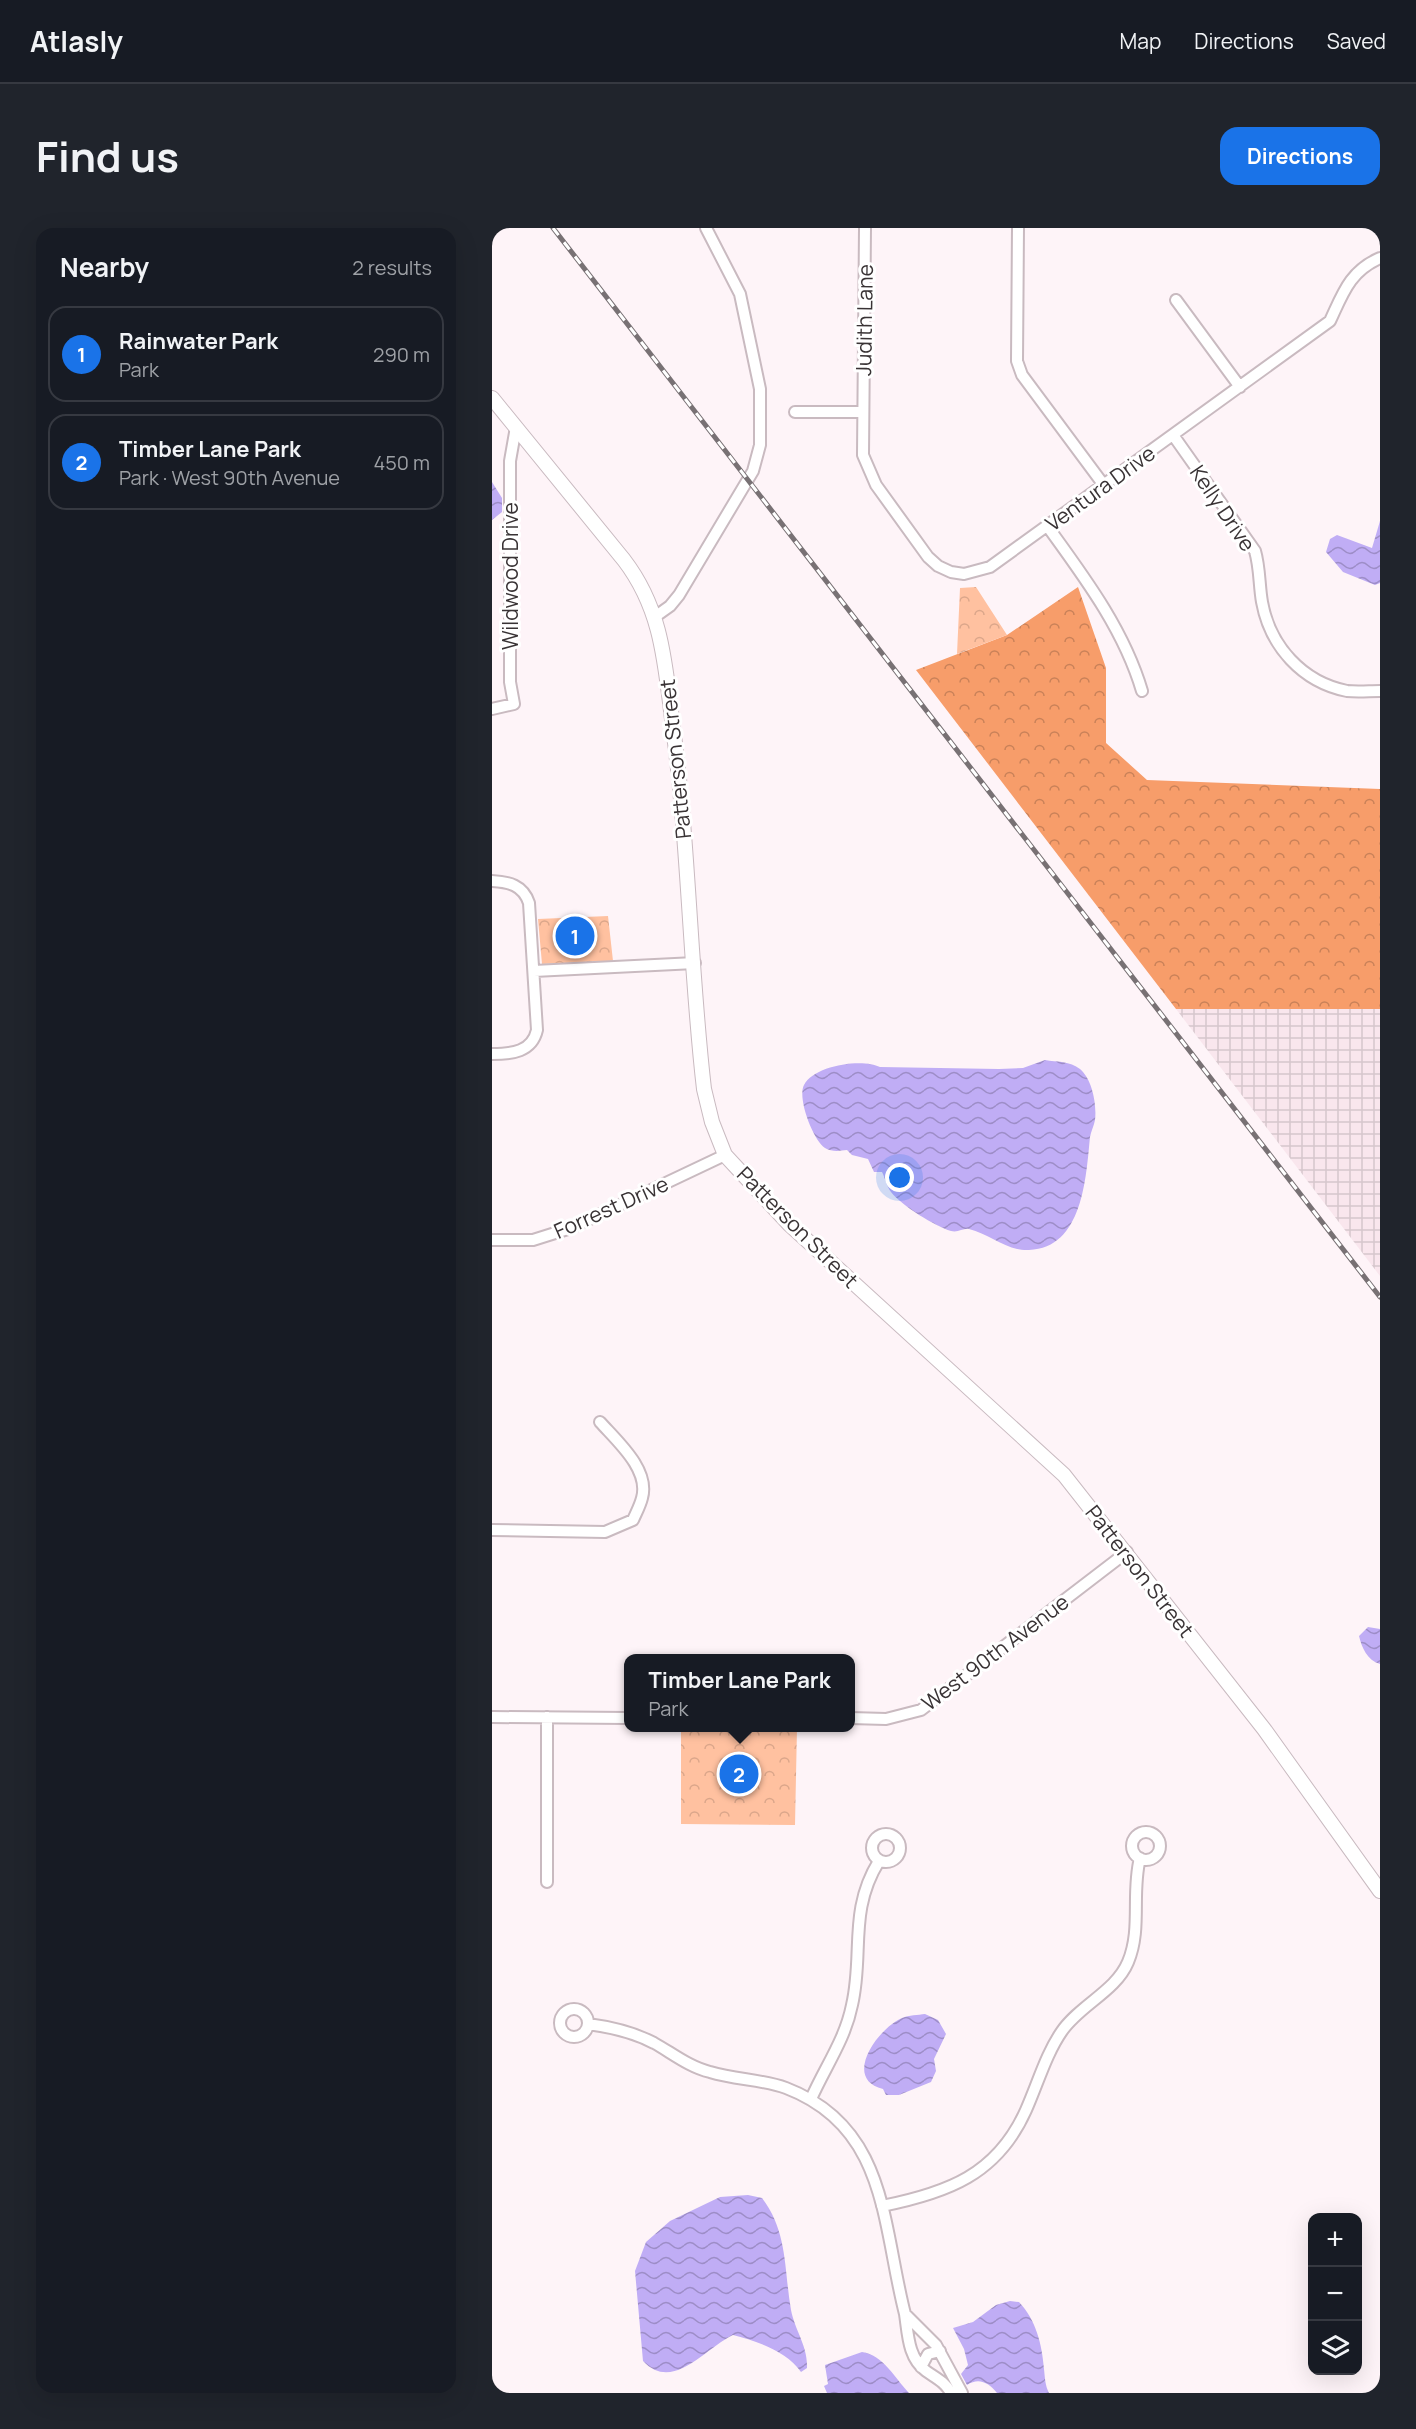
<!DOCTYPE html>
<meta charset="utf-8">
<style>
body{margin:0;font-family:Manrope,sans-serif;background:#20242c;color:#f1f3f6}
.controls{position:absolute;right:18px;bottom:18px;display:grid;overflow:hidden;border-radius:12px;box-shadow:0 6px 24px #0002}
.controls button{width:54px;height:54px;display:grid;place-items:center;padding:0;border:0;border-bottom:2px solid #363941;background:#171b24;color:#f1f3f6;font:30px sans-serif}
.you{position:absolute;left:408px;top:950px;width:21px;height:21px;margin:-15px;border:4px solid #fff;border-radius:50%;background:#1a73e8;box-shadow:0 0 0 9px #1a73e833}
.badge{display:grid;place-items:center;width:39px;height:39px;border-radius:50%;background:#1a73e8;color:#fff;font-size:20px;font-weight:700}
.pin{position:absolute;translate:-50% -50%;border:3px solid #fff;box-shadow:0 2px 6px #0006}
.popup{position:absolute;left:132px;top:1426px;width:231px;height:78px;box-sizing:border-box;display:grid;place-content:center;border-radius:12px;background:#171b24;filter:drop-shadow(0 2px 4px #0005);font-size:20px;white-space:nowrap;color:#9ea1a6}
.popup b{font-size:22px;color:#f1f3f6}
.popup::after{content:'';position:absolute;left:50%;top:100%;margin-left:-12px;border:12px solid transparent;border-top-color:#171b24}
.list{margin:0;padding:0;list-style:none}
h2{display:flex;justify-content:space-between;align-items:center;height:78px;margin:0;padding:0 24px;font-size:26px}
h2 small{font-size:20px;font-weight:400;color:#9ea1a6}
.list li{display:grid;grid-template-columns:39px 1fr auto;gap:18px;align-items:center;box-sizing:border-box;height:96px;margin:0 12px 12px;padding:0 12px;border:2px solid #363941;border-radius:18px}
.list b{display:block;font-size:22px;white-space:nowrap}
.list p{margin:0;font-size:20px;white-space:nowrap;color:#9ea1a6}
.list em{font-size:20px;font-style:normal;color:#9ea1a6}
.icon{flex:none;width:33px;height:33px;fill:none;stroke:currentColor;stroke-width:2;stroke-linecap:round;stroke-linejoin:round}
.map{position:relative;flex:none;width:888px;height:2165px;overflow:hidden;border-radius:18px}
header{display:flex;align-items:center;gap:36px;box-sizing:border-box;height:84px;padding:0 30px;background:#171b24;border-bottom:2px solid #363941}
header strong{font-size:28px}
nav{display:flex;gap:33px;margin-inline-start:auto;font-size:21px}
.intro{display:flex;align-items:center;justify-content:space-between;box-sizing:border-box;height:144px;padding:0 36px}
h1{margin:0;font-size:42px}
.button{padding:15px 27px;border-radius:18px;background:#1a73e8;color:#fff;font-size:21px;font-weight:700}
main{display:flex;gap:36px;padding:0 36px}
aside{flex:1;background:#171b24;border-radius:18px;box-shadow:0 6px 24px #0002}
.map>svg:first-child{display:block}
.industrial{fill:url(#industrial-grid)}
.forest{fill:url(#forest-crowns)}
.park{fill:url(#park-crowns)}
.water{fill:url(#water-waves)}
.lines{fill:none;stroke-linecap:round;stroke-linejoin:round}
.minor-casing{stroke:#c9bac0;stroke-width:14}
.tertiary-casing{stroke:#c9bac0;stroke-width:16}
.minor{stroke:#fff;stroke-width:10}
.tertiary{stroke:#fff;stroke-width:14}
.rail-casing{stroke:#787174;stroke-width:5}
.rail{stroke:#fff;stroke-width:3;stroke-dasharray:9;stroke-linecap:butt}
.labels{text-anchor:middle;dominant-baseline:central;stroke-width:6;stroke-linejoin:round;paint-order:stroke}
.street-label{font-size:21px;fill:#393335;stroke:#fff}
</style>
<header>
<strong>Atlasly</strong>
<nav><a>Map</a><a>Directions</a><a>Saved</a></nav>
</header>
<div class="intro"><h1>Find us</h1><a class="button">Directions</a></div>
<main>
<aside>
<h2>Nearby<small>2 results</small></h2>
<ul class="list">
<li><span class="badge">1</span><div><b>Rainwater Park</b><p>Park</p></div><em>290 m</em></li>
<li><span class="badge">2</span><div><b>Timber Lane Park</b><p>Park · West 90th Avenue</p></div><em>450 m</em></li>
</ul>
</aside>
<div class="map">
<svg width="888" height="2165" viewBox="0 0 888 2165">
<defs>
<pattern id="industrial-grid" width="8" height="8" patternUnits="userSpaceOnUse" patternTransform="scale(1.5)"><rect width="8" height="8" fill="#f9e6ed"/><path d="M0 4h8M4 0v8" fill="none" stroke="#d6c6cc"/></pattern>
<pattern id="forest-crowns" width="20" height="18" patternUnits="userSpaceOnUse" patternTransform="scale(1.5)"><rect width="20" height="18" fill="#f79d6a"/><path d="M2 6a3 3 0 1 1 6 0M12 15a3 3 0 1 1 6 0" fill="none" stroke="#c98158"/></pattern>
<pattern id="park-crowns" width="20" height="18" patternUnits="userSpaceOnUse" patternTransform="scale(1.5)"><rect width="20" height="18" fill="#ffc1a0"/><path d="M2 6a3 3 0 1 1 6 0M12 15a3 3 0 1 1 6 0" fill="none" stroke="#dba68a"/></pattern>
<pattern id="water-waves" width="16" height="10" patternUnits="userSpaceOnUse" patternTransform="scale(1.5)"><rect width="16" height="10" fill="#c0adf5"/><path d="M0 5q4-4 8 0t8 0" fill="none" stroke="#9d8dc7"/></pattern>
</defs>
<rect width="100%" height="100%" fill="#fef4f8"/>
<path class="industrial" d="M684,781H888V1048Z"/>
<path class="forest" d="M586,359L614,440V515L655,552L888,561V781H684L424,442L515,407Z"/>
<path class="park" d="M484,359L515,407L465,426L468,360Z
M116,688L121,733L50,736L46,691Z
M189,1500H305L303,1597L189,1596Z"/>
<path class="water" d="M0,254L10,270V284L0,292Z
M888,293V355L883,357L851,344L834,324L838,311L845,307L880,320Z
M553,832C565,834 578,833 588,841C600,851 605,876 603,892C602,898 599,903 598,909C594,949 591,1020 537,1022C514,1023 498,1006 477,1001C471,1000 466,1005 459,1003C443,998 410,978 399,964C394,957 394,952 390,944H382L376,931L360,927L355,922C347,923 340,924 333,920C321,912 305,870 312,857C322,837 371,830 388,839L507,841L531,840Z
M876,1399L888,1401V1436C875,1432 870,1420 867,1408Z
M433,1786L446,1792L454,1806L442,1831L444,1843L439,1854L407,1867H394L391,1861C350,1851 385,1801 410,1790C417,1787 426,1787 433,1786Z
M256,1967L270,1970C296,2004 292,2042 299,2082C303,2103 316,2118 315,2140L309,2144C295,2123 264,2113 241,2107C213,2120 181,2165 151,2133L143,2043L154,2014L178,1993L228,1969Z
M518,2073L527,2074C544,2092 550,2116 552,2141C553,2150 553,2157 557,2165H505C497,2155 487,2149 475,2157L469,2146L476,2137L472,2121L461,2100L481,2094L504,2077Z
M370,2124C391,2127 403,2150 417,2165H335L332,2158L336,2156L333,2137Z"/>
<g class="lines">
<defs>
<path id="minor" d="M373,0L371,227L384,257L436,329L446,338L459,344L472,346L498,339L838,93C851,65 858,43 888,30
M526,0L525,133L530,147L611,256
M684,72L748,159
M303,184H371
M681,207L763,323C768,340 767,357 770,374C778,418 810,454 855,463C866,464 877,463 888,463
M556,299C593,350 632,402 650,463
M164,388L178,378L187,367L261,243L268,217V161L248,66L214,0
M0,481L22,476L18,454V233L24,199
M0,653C17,654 31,657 37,675L45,802C40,824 20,826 0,826
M42,743L203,735
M0,1012H41L79,1000L233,927
M0,1302L113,1304L141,1292C144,1285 148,1278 150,1270C158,1242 126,1214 108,1194
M0,1489L136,1490
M55,1489V1654
M358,1490L394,1491L429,1482L635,1324
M640 1618a14 14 0 1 1 28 0a14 14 0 1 1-28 0Z
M380 1620a14 14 0 1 1 28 0a14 14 0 1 1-28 0Z
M68 1795a14 14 0 1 1 28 0a14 14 0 1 1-28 0Z
M96,1796C119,1799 141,1804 162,1815C180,1825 197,1839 218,1844C244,1852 269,1851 294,1860C396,1899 390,1997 413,2086
M319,1871C333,1839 353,1812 360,1777C372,1726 356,1683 387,1633
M390,1978C455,1965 505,1947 534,1882C546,1855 554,1826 570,1803C588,1777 624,1763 636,1734C650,1701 639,1665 648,1630
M429,2139L436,2126L448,2123
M459,2165C453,2154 444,2150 434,2143C416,2130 416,2106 413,2086L444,2117L470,2165"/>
<path id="tertiary" d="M0,170L132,332C171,383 173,437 181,499C197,619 198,741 212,861L220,894L233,927L297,996L572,1247L772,1501L888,1663"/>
</defs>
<use href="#minor" class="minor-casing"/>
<use href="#tertiary" class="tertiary-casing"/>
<use href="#minor" class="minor"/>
<use href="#tertiary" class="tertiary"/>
<defs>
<path id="rail" d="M61,0L888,1069"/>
</defs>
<use href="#rail" class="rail-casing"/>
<use href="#rail" class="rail"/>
</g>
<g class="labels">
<g class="street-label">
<text transform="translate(372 92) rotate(-89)">Judith Lane</text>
<text transform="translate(608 260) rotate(-36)">Ventura Drive</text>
<text transform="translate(731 280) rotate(56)">Kelly Drive</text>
<text transform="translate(18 348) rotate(-90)">Wildwood Drive</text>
<text transform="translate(183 531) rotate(-96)">Patterson Street</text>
<text transform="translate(119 979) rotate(-24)">Forrest Drive</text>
<text transform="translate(306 999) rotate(45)">Patterson Street</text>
<text transform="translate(648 1343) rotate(52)">Patterson Street</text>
<text transform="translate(503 1424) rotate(-37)">West 90th Avenue</text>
</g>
</g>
</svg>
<div class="controls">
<button>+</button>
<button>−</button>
<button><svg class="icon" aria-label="layers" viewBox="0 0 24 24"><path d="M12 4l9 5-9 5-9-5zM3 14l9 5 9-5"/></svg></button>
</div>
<div class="you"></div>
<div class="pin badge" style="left:83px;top:708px">1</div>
<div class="pin badge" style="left:247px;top:1546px">2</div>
<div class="popup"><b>Timber Lane Park</b>Park</div>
</div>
</main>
